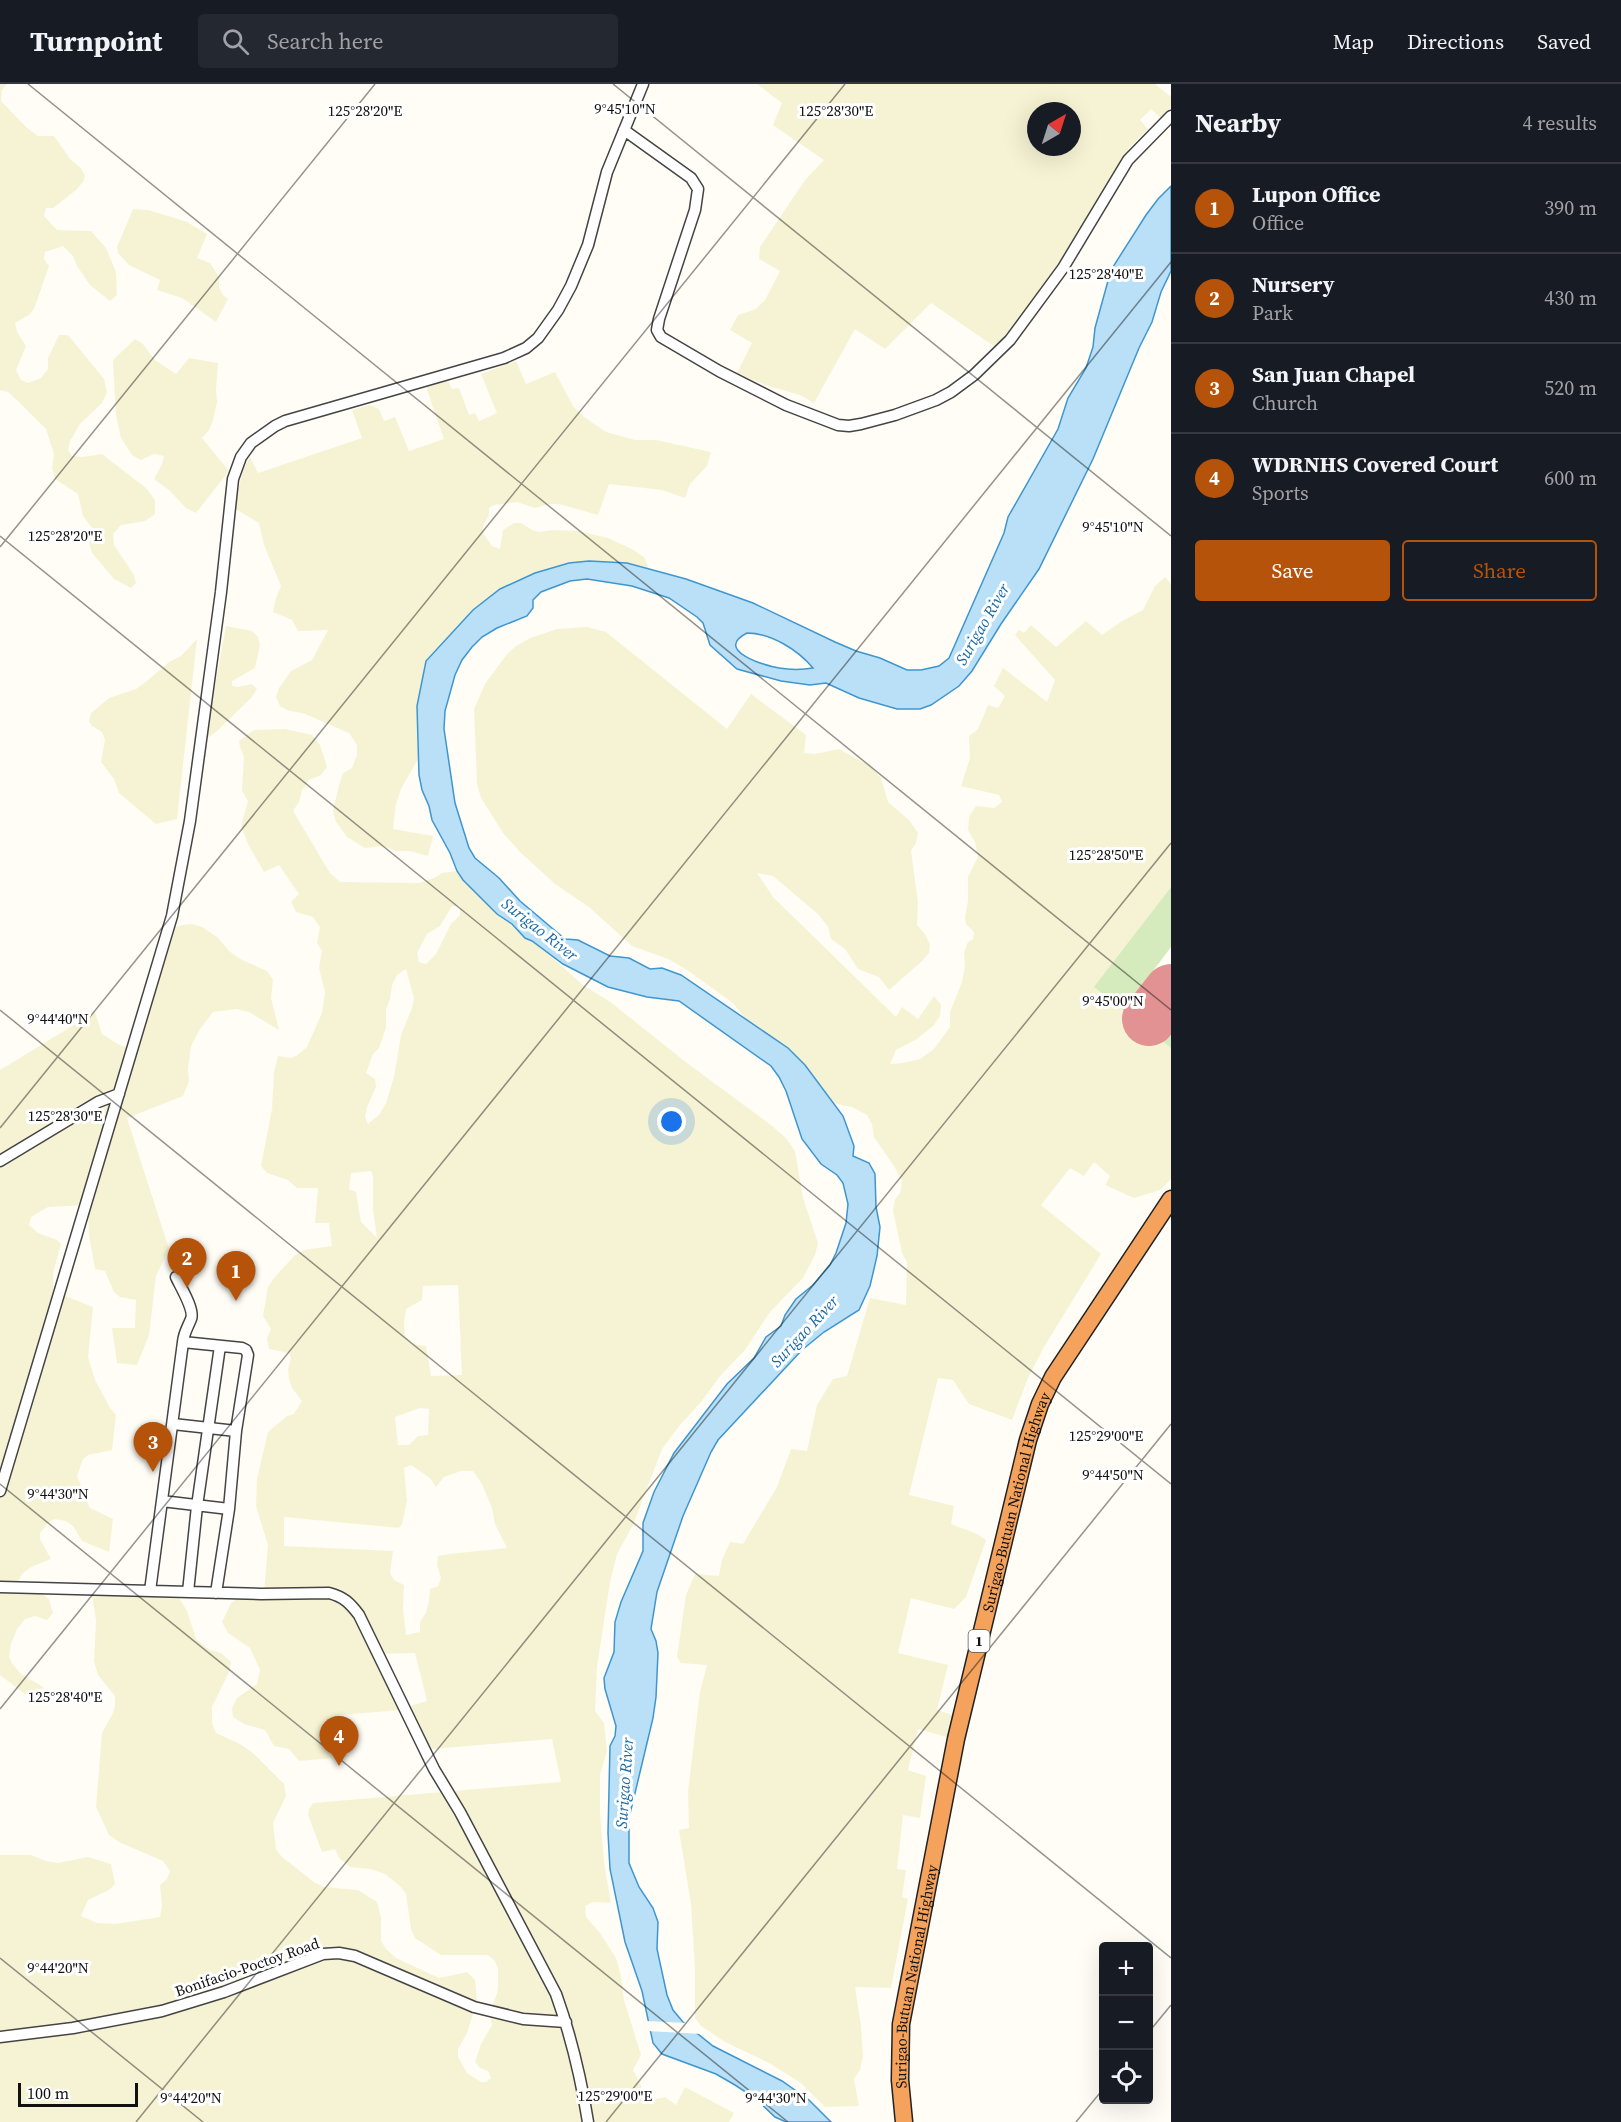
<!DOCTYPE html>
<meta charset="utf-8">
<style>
body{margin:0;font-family:"Source Serif 4",serif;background:#242831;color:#f1f3f6}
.controls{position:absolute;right:18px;bottom:18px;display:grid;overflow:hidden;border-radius:6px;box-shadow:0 6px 24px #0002}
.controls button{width:54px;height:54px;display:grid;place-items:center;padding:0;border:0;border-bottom:2px solid #363941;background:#171b24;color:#f1f3f6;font:30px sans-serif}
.compass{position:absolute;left:1027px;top:18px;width:54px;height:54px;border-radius:50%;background:#171b24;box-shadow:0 6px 24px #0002;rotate:39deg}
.scale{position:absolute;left:18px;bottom:15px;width:120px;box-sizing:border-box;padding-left:6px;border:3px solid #111;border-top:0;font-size:16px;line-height:21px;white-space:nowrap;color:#111;-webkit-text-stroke:4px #fff;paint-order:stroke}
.you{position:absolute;left:672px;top:1038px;width:21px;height:21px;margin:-15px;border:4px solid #fff;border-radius:50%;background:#1a73e8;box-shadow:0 0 0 9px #1a73e833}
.badge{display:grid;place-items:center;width:39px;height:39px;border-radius:50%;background:#b45309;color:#fff;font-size:20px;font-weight:700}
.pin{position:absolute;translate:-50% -50px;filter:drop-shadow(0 2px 3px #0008)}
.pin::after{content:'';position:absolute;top:32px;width:21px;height:18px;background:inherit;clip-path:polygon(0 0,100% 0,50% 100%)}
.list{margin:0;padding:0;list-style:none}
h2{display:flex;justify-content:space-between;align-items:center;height:78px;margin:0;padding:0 24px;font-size:26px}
h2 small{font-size:20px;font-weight:400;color:#9ea1a6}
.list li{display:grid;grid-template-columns:39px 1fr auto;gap:18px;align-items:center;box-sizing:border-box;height:90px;padding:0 24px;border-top:2px solid #363941}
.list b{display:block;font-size:22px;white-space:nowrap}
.list p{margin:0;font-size:20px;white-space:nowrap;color:#9ea1a6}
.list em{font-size:20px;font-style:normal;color:#9ea1a6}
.actions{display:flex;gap:12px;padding:18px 24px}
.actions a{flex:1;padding:14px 0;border:2px solid #b45309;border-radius:6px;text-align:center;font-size:21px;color:#b45309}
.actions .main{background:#b45309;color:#fff}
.icon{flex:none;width:33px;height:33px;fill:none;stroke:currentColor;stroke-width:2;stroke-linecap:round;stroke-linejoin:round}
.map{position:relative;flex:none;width:1171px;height:2038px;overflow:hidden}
header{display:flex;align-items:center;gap:36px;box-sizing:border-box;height:84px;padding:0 30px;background:#171b24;border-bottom:2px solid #363941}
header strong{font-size:28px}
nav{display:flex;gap:33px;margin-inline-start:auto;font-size:21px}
.search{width:420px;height:54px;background:#242831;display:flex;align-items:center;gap:15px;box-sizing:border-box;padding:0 21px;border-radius:6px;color:#9ea1a6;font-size:22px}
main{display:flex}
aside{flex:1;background:#171b24}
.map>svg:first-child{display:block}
.farmland{fill:#f6f3d4;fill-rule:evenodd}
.green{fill:#d5ebbd}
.water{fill:#b9e0f7;stroke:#3f96cf;stroke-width:1.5;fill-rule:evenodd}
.pier{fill:#fffdf5}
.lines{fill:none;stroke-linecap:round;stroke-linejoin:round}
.runway{stroke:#e29292;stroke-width:54}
.minor-casing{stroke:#444;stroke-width:13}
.highway-casing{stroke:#222;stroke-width:19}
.minor{stroke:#fff;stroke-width:10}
.highway{stroke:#f5a25d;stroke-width:16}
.ticks{fill:none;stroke:#111;stroke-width:1.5;stroke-opacity:0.45}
.labels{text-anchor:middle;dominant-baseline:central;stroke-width:6;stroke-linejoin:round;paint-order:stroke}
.shield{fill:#fff;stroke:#585858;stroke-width:1.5}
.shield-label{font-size:14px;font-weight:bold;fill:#111}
.street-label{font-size:15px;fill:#111;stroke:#fff}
.water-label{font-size:16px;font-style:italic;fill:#1768a6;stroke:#fff}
.ticks-label{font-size:15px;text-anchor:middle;fill:#111;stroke:#fff;stroke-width:6;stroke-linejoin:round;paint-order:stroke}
</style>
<header>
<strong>Turnpoint</strong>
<div class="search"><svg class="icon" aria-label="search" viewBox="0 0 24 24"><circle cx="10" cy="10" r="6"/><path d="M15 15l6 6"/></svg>Search here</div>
<nav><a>Map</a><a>Directions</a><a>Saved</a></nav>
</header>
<main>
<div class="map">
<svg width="1171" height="2038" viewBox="0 0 1171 2038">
<rect width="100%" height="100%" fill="#fffdf5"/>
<path class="farmland" d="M0,0H7L2,6L1,17L27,44L38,52H54L71,76L81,84L85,92L83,98L76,106L53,124H46L44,132L57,146L91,147L106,164L116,188L117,211L110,217L90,201L77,182L73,172L63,162L45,168L44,175L49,182L34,225L29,231L15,239L17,248L26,262L16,286L21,296L28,299L41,294L48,285V274L59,251H68L104,295L107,308L102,319L80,340L70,357L68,366L72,372L82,373L102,370L146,404L155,416V430L145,437L121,441L113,450L114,461L134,491L136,499L131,504L114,495L92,469L89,459L95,448L83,432L78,410L55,395L52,384L54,370L46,345L17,316L8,308L0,306Z
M757,0H1155L1171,13V23L1161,34L1151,25L1140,36L1148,45L1130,63L1106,101L1086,141L1013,243L995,263L931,219L885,265L855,245L814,319L800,311L765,301L737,289L752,259L730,246L738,231L756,225L765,216L780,187L759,175L760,163L805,96L824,76L773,41L782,19ZM1036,27H1072V63H1036Z
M133,125L148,126L165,131L187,138L207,150L197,174L210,179L214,185L219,193V203L223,211L228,215L216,238L182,214L157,206L160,196L129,181L118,169L117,163Z
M135,255L143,260L155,276L176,290L189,274L218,279L216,306L217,318L213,336L209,346L202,354L229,387L196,429L186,424L169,406L154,395L162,380L164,372L154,370L141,376L132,371L121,354L116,331L113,276Z
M516,277L526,300L555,288L573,322L584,333L606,348L635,356H656L711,368L707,382L690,400L685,414L662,406L609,400L598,431L559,420H550L535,424L517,418L494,421L489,424V431L483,442V449L492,462L500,465L503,446L514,439H521L532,446L540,448L552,446L578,447L608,454L632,465L644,473L649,484L627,479L608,477L568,479L515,497L500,505L473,526L426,577L417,622L418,675L401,705L396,720L393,745L433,752L428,772L409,767H396L383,762L365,764L347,753L336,738L333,727L339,701L343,689L352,684L357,671V661L349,649L305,630L287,626L280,622L276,613L279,604L291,587L312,576L328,546L298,547L292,536L273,528L276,514L281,502L264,461L259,439L234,424L243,386L250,373L258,389L362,354L352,326L370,321L379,325L384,337L395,333L409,367L444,355L426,303L448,297L452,305L459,304L469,331L475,329L479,337L497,329L481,290Z
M1165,493L1171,500V803L1095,903L1171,964V1095L1160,1106L1134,1114L1105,1101L1110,1092L1094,1078L1084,1092L1070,1084L1041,1121L1101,1170L1044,1263L1028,1294L1012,1336L969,1320L953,1296L938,1294L909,1411L954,1422L951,1440L977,1450L986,1456L966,1513L954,1525L911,1514L898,1569L948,1581L937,1626L953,1631L947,1653L918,1645L908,1686L926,1692L920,1734L903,1731L897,1785L906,1786L902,1813L908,1815L891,1904L855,1903L861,1942L863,1972L860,1986L854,1995L859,2022L825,2023L801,1999L769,1979L725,1958L701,1942L695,1934V1885L691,1820L679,1746L689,1744L688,1708L700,1608L707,1581L681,1579L677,1573L686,1511L695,1490L719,1492L722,1476L730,1458L743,1460L777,1403L791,1365L807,1367L817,1321L833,1295L847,1292L870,1214L906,1221L907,1178L902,1169L893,1127L895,1115L900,1109L902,1097L894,1082L874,1053L872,1040L867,1031L852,1023L833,1019L805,981L745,934L733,919L687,886L668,875L632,862L589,823L555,800L520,768L503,749L481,714L477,700L474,625L485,600L507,570L516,562L530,554L557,545L587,543L606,548L727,645L751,610L806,651L804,669L815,670L839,665L870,682L881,694L888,718L909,736L918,749L916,759L911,767L918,818L917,841L925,850L930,861L929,869L921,878L889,906L879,893L858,885L845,865L831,855L828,843L818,830L773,792L757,789L773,813L896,933L902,923L918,935L934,912L941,921L940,932L934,941L917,955L896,966L890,980L903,979L920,975L934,965L950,943V928L962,898L965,881L964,868L968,858L973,855L974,848L966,840L965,833L968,817V793L978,773L975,758L968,746L969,733L976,722L994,724L1002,718L999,711L961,702L970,674L969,652L978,645L988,621L998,624L1005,612L994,602L1003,584L1047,618L1055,596L1015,551L1019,546L1024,549L1031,541L1056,563L1086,537L1102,551L1122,537L1143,526L1155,502Z
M226,542L252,547L258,553L260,561L255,584L232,597V602L238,603L252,600L257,605L252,613L215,649L205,655Z
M197,555L177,735L156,740L119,709L114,695L101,678L105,656L102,648L92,642L89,637L91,629L109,614L136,605L147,597L169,578L181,572Z
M285,645L312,651L320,661L327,683L321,691L309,696L302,706L299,718L293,727L330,789L340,798L419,799L434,794L442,789L457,787L478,812L512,840L524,854L539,862L583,901L609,917L687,979L771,1041L786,1054L795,1067L803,1114L818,1159L815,1171L803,1194L770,1228L745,1266L720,1292L701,1318L680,1341L662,1365L633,1441L617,1470L610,1498L597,1583L595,1627L604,1639L607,1667L600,1691V1728L604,1779L611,1819L593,1818L585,1822L586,1833L600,1849L616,1874L621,1892L624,1916L641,1971L633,1986L644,2008V2018L665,2013L676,2021L685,2003L734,2029L729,2038H0V1771H31L46,1777L58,1779L88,1773L111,1780L115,1800L109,1806L88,1816L81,1832L97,1839L115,1840L160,1833L162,1821L160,1801L167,1795L170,1787L163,1777L121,1759L109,1751L96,1723L102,1649L113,1629L115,1622V1612L98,1591L94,1577L96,1536L92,1510L176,1509L187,1527L196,1555L210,1566L221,1569L231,1578L229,1588L212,1623V1639L216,1649L240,1660L253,1669L284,1700L286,1712L273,1739L276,1765L281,1772L315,1799L324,1803L358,1806L377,1818L381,1834V1857L386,1865L396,1874L439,1894L467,1888L475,1896L477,1917L467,1949L458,1965V1973L467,1989L481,1998H486L491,1994L488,1987L480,1984L475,1978L481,1960L492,1941L489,1929L497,1910L498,1903V1885L495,1877L488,1871H441L415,1854L411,1845L406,1810L400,1802L385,1790L370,1785L350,1783L339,1774L335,1765L322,1768L308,1731L309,1725L313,1719L561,1698L552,1655L431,1665L408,1627L413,1621L427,1617L415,1569L374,1570L401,1626L340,1631L347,1673L299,1677L289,1665L274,1662L265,1646L244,1640L233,1633L232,1624L237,1614L257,1600L260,1586L250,1564L228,1549L222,1538L231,1519L246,1509H264L268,1461L256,1422L257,1395L268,1348L287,1332L294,1330L302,1317L292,1304L289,1295L288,1285L291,1274L289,1269L269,1265L267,1254L271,1245L263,1232L268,1203L274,1194L294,1172L304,1166L332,1162L329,1139H315L318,1104H297L288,1096L267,1089L261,1082L272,1025L274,988L278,972L290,974L296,972L307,963L322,929L325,908L319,884L322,867L317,859L320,843L313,833L296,828L291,818L299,810L279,781L264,788L249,762L241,742L248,717L242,707L244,673L240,663L239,657L254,646ZM452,822H460V831L451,840L436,870L426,880L419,878L417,869L427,850L440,842ZM406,885L414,914L412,924L401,951L394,993L386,1019L379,1031L368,1040L365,1033L367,1023L376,1003L375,995L366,989L373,970L379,964L386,944V926L390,915L392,901L397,891ZM371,1087L373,1092V1126L377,1154L361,1138L356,1108L349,1105L351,1089ZM458,1201L462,1291L431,1292L426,1262L413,1260L405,1252L404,1238L406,1225L422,1216L423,1202ZM420,1324L429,1325L428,1351L418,1352L409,1361H398L395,1333ZM411,1381L430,1394L436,1403L444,1393L461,1387H473L482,1400L492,1424L495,1440L507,1464L449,1470L438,1472L437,1481L441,1494L438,1502L430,1505L429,1516L426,1529L420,1538V1548L406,1551L403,1524L404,1501L394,1496L390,1489L393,1467L284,1462V1433L399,1444L402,1440L407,1417L404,1384Z
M192,840L202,843L217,853L229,867L240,875L267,887L273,896L271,914L279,946L249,928L236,925L213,928L200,945L191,962L188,985L189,997L183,1012L127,1034L169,1165L156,1192L149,1251L137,1281L117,1279L112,1244H135L136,1216L120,1213L114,1208L105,1187L95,1185L89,1151L88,1121L48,1123L31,1133L29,1141L38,1149L57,1156L61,1160L53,1189V1207L93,1223L88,1273L95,1296L110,1324L116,1331L112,1366L88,1371L83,1375L77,1392L90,1424L113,1435L109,1468L82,1457L73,1442L66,1437L54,1435L47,1440L40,1449V1455L51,1475L31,1483L22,1490L18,1498L41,1509L49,1515L53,1529L47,1536L35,1532L25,1535L17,1545L11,1560L9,1573L12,1579L20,1589L43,1603L39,1611H26L0,1591V986L95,928L102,950L121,962L132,963L168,845L182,841Z"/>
<path class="green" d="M1171,803V863L1129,919L1171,952V964L1094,903Z"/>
<path class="water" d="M1171,102V187L1161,208L1152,238L1139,264L1093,375L1039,485L1001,540L972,587L959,602L931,621L920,625H897L859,614L826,599L810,601L781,597L737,585L710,561L703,539L697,533L669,514L632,502L587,495L570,497L541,508L533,516V524L527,532L497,544L482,553L472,563L462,576L455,591L445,627L444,645L455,719L469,764L475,774L499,794L520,817L565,855L578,856L610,872L629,874L650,885L662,884L681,891L788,964L805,981L843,1032L854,1062L853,1072L869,1079L875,1090L876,1123L880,1143L877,1172L870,1202L859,1226L824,1248L802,1266L718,1356L711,1368L683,1432L657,1508L651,1545L656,1557L658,1569L656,1613L653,1634L629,1734V1779L639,1803L653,1824L658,1838L657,1865L667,1911L673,1926L683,1938L713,1962L782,1997L809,2016L831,2038H786L775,2033L755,2014L735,2001L716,1990L662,1970L653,1959L642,1907L625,1858L610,1785L608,1749L610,1662L615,1652L616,1642L605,1605L604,1594L614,1568L615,1538L621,1518L643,1467V1439L654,1408L674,1369L727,1300L754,1274L766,1253L781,1242L785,1231L796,1215L813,1201L830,1181L836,1169L846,1139L848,1120L843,1099L837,1091L821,1080L802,1055L786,1007L779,993L771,982L679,917L647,913L608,903L563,880L532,857L525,854L512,840L497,830L463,796L457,787L450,769L432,736L429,722L422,706L419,691L417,622L426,577L473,526L500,505L535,489L569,479L589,477L627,479L686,495L753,519L835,558L856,567L880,574L907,586H921L939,582L949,574L1004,449L1008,433L1058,345L1068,314L1086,284L1093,263L1095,244L1111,186L1146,131L1158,115ZM747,549C771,549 798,566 813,584C801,586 791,586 779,584C765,582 713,566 747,549Z"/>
<path class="pier" d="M645,1937L688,1939L702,1950L648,1947Z"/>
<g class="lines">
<path class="runway" d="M1149,935L1171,907"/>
<defs>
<path id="minor" d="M624,46L691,94L698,105L695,126L659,235L657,246L661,253L719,287L786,321L838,341L849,342L861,340L895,331L936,316L951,308L974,291L1010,256L1063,184L1128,76L1171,32
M0,1077L98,1018L119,1010
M176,1193C180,1202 195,1226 191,1235C188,1243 184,1248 183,1258
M173,1340L236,1347
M0,1407L172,832L190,737L221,508L233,395L241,373L251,359L275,342L285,337L504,274L526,264L538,254L558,226L571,202L588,161L607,88L643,0
M162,1417L229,1425
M0,1503L261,1510L329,1509C344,1513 350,1519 359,1531L434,1685L460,1728L556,1910C571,1952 581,1994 588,2038
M150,1507L183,1258L242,1264L246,1266L248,1271L236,1347L229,1425L216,1509
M188,1508L197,1422L220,1262
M0,1953L73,1944L162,1927L224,1908L323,1870L339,1869L355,1872L474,1923L523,1935L566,1938"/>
<g id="highway">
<path id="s1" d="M904,2038L900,1996L901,1940L956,1655L1028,1356L1040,1320L1053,1293L1171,1115"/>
</g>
</defs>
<use href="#minor" class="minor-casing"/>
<use href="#highway" class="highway-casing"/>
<use href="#minor" class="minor"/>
<use href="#highway" class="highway"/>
</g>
<path class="ticks" d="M28,0L1171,926M613,0L1171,452M0,452L1171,1400M0,463L375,0M0,926L1171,1874M0,1044L845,0M0,1400L788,2038M0,1625L1171,178M0,1874L203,2038M1148,1949L1171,1921M136,2038L1171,759M606,2038L1171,1340M1076,2038L1104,2004"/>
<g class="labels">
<rect class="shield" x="968.5" y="1546" width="21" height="22" rx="4.5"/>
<g class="shield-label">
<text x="979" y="1557">1</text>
</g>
<g class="street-label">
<text stroke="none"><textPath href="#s1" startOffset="633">Surigao-Butuan National Highway</textPath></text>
<text transform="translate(247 1883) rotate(-19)">Bonifacio-Poctoy Road</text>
<text stroke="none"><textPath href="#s1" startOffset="147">Surigao-Butuan National Highway</textPath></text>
</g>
<g class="water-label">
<text transform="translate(982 540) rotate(-60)">Surigao River</text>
<text transform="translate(540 845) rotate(38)">Surigao River</text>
<text transform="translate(804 1247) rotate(-47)">Surigao River</text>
<text transform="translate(624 1699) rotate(-86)">Surigao River</text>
</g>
</g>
<g class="ticks-label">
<text x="625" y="30">9°45'10"N</text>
<text x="365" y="32">125°28'20"E</text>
<text x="836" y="32">125°28'30"E</text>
<text x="1106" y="195">125°28'40"E</text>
<text x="1113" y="448">9°45'10"N</text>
<text x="65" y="457">125°28'20"E</text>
<text x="1106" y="776">125°28'50"E</text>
<text x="1113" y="922">9°45'00"N</text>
<text x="58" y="940">9°44'40"N</text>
<text x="65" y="1037">125°28'30"E</text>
<text x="1106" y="1357">125°29'00"E</text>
<text x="1113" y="1396">9°44'50"N</text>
<text x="58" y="1415">9°44'30"N</text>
<text x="65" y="1618">125°28'40"E</text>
<text x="58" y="1889">9°44'20"N</text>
<text x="615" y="2017">125°29'00"E</text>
<text x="191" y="2019">9°44'20"N</text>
<text x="776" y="2019">9°44'30"N</text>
</g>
</svg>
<div class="controls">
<button>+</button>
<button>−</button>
<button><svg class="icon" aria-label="locate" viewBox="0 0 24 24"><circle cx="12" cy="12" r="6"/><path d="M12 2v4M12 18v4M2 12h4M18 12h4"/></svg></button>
</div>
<svg class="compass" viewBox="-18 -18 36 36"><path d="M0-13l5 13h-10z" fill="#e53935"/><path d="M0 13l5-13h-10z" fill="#9ea1a6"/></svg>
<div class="scale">100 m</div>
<div class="you"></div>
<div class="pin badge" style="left:236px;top:1217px">1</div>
<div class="pin badge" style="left:187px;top:1204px">2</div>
<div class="pin badge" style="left:153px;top:1388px">3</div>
<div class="pin badge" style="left:339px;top:1682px">4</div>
</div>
<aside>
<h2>Nearby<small>4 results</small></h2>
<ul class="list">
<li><span class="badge">1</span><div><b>Lupon Office</b><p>Office</p></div><em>390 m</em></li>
<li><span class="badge">2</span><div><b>Nursery</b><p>Park</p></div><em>430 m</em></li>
<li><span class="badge">3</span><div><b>San Juan Chapel</b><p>Church</p></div><em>520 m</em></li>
<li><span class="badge">4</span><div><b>WDRNHS Covered Court</b><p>Sports</p></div><em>600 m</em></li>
</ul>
<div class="actions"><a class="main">Save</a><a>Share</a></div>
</aside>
</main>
